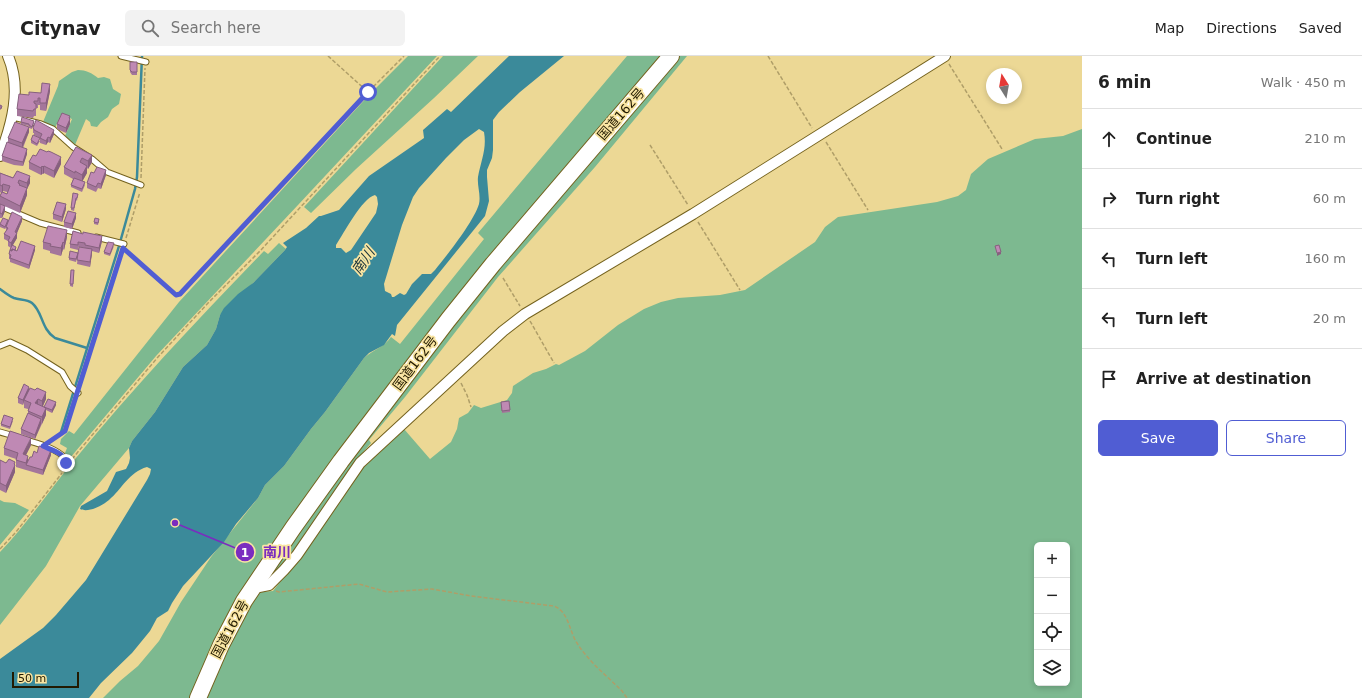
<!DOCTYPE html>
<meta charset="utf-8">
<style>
body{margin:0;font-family:"DejaVu Sans","Noto Sans JP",sans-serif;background:#f2f2f2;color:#222}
.controls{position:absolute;right:12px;bottom:12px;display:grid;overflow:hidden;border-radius:6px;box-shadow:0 2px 6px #0003}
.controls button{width:36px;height:36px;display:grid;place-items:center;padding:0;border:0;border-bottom:1px solid #e0e0e0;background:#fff;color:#222;font:20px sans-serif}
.compass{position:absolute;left:986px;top:12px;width:36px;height:36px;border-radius:50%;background:#fff;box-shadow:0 2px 6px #0003;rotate:349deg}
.scale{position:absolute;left:12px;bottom:10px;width:67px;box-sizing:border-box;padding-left:4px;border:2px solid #221a01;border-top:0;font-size:11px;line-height:14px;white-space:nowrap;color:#221a01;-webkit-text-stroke:3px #f9e5a2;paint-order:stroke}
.stop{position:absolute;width:12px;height:12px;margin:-9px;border:3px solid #505dd3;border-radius:50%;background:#fff}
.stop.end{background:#505dd3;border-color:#fff;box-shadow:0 1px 4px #0008}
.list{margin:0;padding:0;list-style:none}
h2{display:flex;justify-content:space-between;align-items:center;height:52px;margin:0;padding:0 16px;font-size:17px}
h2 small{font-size:13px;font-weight:400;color:#767676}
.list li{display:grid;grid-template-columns:26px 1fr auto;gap:12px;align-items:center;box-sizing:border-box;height:60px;padding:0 16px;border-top:1px solid #e0e0e0}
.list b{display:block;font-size:15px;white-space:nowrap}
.list em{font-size:13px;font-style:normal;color:#767676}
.actions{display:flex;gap:8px;padding:12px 16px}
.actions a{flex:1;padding:9px 0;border:1px solid #505dd3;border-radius:6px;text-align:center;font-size:14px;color:#505dd3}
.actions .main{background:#505dd3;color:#fff}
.icon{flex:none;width:22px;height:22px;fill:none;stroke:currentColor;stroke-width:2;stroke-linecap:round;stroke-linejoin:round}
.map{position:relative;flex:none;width:1082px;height:642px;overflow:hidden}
header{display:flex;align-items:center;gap:24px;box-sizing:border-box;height:56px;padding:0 20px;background:#fff;border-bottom:1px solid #e0e0e0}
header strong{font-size:19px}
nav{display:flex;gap:22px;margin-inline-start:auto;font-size:14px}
.search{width:280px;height:36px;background:#f2f2f2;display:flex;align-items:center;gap:10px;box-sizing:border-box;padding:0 14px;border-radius:6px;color:#767676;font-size:15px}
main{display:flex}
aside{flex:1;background:#fff}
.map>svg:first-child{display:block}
.green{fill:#7db990;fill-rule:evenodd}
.water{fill:#3b8a9a;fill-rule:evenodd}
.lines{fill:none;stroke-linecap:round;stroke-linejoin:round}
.stream{stroke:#3b8a9a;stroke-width:2.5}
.service-casing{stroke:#74621e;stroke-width:7}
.minor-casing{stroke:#74621e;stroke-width:12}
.trunk-casing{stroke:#74621e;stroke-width:18}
.path{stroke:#af9e68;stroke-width:1.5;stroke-dasharray:4 2;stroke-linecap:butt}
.service{stroke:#fff;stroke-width:5}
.minor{stroke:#fff;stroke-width:10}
.trunk{stroke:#fff;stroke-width:16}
.wall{fill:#a4769b;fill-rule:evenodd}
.shaded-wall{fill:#86607e}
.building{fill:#bf89b4;stroke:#86607e}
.route{stroke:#505dd3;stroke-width:5}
.labels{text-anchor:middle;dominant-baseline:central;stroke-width:3.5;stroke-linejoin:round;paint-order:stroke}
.street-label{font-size:13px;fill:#221a01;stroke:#f9e5a2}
.water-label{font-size:14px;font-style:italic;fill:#1c353b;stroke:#f9e5a2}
.leader{fill:none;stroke:#7b2cbf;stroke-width:1.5}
.callout-dot{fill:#7b2cbf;stroke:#f9e5a2;stroke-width:1.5}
.mark-label{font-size:12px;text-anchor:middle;font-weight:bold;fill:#fff}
.callout-label{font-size:14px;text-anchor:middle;font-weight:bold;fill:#7b2cbf;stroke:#f9e5a2;stroke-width:3.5;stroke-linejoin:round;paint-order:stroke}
</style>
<header>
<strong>Citynav</strong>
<div class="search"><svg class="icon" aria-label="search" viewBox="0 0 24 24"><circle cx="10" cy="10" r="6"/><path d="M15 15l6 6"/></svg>Search here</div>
<nav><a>Map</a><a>Directions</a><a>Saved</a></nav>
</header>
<main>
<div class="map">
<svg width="1082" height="642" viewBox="0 0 1082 642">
<rect width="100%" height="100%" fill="#ecd895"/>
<path class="green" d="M408,0H437L298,149L156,300L70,402L65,397L67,392L60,388L61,383L69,375L74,378L179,246L370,38Z
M443,0H478L434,42L356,113L311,157L304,151Z
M627,0H665L358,374L194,642H103L120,625L138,610L159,585L181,546L211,501L258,442L265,429L284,410L311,373L325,356L364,302C373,294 384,291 391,281L400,288L484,183L478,177Z
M677,0H687L595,111L498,221L405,341L369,384L371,387L355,406L294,497L269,522L267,518L451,268Z
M78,14C86,14 92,17 98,22L104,21L110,23L113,33L121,38L119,48L112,53L108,61L101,66L97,71L91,70L90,66L86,63L75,89L65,80L72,63L61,59L55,72L43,66L58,30L59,25L72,16Z
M1082,73V642H203L209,625L256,539L262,536L273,535L301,499L366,406L404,373L430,403L451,386L457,373L459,362L468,357L474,349L481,352L507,344L512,337L513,330L533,317L546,313L556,308L559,309L585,295L618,269L644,253L661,246L678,242L720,239L745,234L815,186L825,171L838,161L937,146L958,140L966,134L971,118L988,103L1035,83L1063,80ZM1037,489H1067V627H1037Z
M279,187L286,193L253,227L220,259L216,273L207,289L183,311L155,356L132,385L129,392L80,450L46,510L0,569V496C28,467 50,433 76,402C135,330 199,262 264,195L268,198Z
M0,444L4,446L15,447L29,454L0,489Z"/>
<path class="water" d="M509,0H564L520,36L499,56L493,64V94L492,102L487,114V121L489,145L485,160L397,269L395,280L392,278L384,289L369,297L364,302L325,356L311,373L284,410L265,429L258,442L236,468L224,486L183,530L172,547L168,555L157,562L150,575L132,597L101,627L89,642H0V603L43,572L56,559L86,524L147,424L150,418L151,413L147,411C129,416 122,433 109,444C102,450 88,457 80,453L81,450L107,435L116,416L126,413L129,407L130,402L129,392L132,385L155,356L183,311L207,289L216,273L220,259L224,252L238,238L253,227L285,194L287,191L283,187L306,172L319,160H321L339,154L369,120L424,82L423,74L447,53L451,56ZM479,73L484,76C487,93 481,104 478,121C477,130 481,139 479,148C473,167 447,199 435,214L431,218H422L412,228L406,238L404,239L400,237L394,241H392L391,238L385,235L384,228L402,169L413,141L419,132L446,102L464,84ZM375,139L377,141L378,148L376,157L351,194L346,197L341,192H336V189C344,177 362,142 375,139Z"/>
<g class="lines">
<path class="stream" d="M0,233C4,236 9,240 14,242C20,244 27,243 32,247C43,256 41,273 55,282L87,292
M61,376L119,190L135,133L137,121L142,0"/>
<defs>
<path id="service" d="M121,0L146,6
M13,61L41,68L53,73L73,91L92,103L107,116L141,129
M0,150L40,167L78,177
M96,181L124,188
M0,290L10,286L27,294L62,316L70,330L78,337
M0,376L14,380
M26,384C39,388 56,392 66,403L65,411"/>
<path id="minor" d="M0,100C12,68 22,33 8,0
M254,529L259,531L269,529L284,514L297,499L360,407L503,275L525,258L693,158L945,0"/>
<path id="trunk" d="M198,642L221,589L244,545L293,472L341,405L448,264L493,208L671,0"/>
</defs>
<use href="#service" class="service-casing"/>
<use href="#minor" class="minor-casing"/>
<use href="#trunk" class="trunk-casing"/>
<path class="path" d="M328,0L368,36
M768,0L812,72
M949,8L1002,93
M826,86L868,154
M650,89L688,149
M141,122L145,12
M698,166L740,234
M126,182L140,136
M126,195L176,239L180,238L368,36L404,0
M503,222L520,250
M530,265L554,307
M461,327L467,339L471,351
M80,329L122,195
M50,385L65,375L75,344
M72,403L158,301L209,246L260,195L440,0
M0,493L16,476L62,417
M276,535L279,536L359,528L387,536L432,533L471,540L554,550C569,556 569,575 577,587C588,605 607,620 622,635L627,642"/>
<use href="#service" class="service"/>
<use href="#minor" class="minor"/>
<use href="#trunk" class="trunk"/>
</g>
<path class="wall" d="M130,6H137V19H132L130,16Z
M50,35L46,55L40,54V49H38V52H36V60H34L33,62L17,60V53L29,39Z
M70,63V68L66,77L57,73V68Z
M21,66L34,67L32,73L29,72V76L23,92L27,98L23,110L14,109L2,105V100L8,87V82L29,71V70L21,68Z
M33,72L54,78L50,87L48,86L46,89L40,87V82L34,79V77H33Z
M31,84L40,85L37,90L31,87Z
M76,91L92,106L88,113L87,112V117L82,125L85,129L82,136L71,131V129L73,123L64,118V111Z
M36,100L61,108L54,122L44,117L43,118H42L41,119L29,113V106Z
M0,117L30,127L27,133V139L20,157L0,148V140L1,137L0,136ZM3,135L7,136V138L3,136Z
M94,117L106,119L101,133L98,132L96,136L87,132V127Z
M78,138L77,145L76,144L74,155L71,154V152Z
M0,148L5,155L2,162H0Z
M66,153L62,166L53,163V158Z
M76,162L72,173L64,171V166Z
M8,164L22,165L17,177V182L13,189L16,193V195H17L35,194L29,213L10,206V203H9V198L11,192L8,190V185L4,183V178L6,176V172L5,173L0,171V168Z
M99,165L98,169L94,168V166Z
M73,175L102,185L99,197L92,195L90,211L77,208L78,199L76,206L69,204V202L85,192L78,191V194L70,192V188Z
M67,181L64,194L63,193L61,200L50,197V195L43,193V186Z
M114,190L110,200L104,198V196Z
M71,214H74L73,231L70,230Z
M29,333L46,343L43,350L44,351L56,349L52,357L46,354V359L35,383L21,378V373L28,358V353L24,352V346L23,349L18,347V342Z
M501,346L510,354V356L502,357Z
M13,365L10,373L1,370V368Z
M31,389L26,399L28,405L37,397L51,399L43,419L26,414V412V414L16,411V403L4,399V392Z
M0,404L6,407L15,409V416L6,437L0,434Z"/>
<path class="shaded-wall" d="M50,28V35L46,55V47Z
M70,60V68L66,77V72Z
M29,71V76L22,92V87Z
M54,74V78L50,87V82Z
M48,81V86L46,89V85Z
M27,93V98L23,110V106Z
M92,99V106L88,113V105Z
M61,101V108L54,122V115Z
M42,110V118L41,119V112Z
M44,110V117L43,118V111Z
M87,110V117L82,126V119Z
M106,114V119L101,133V128Z
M30,120V127L27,133V139L20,157V150L27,133V127Z
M3,128V135L2,137V130Z
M66,148V153L62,166V161Z
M5,150V155L2,162V158Z
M76,157V162L72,173V168Z
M22,161V165L17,177V182L11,192V187Z
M67,174V181L64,194V187Z
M102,180V185L99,197V192Z
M63,186V193L61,200V192Z
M35,190V194L29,213V209Z
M92,193V198L90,211V206Z
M1001,196V198L997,200V197Z
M29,331V335L24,344L23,349V344Z
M46,336V343L42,352V345Z
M38,343V350L35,347Z
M56,346V349L52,357V354Z
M46,352V359L42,368V361Z
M41,363V368L35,383V379Z
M31,382V389L23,405V398Z
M51,394V399L43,419V414Z
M28,400V407L26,409V414V407Z
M15,406V416L6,437V430Z"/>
<path class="building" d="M130,6H137V16H132L130,14Z
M42,27L50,28L46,47H40V42H38V45H34V47L36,48V53H34L33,55L17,53L19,38L29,39V36L41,37Z
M0,49L2,50L1,53H0Z
M62,57L70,60L69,62L70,63L66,72L57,68Z
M22,61L34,65L32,71L29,69V68L21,66Z
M36,64L54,74L50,82L48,81L46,85L40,82L42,78L34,74V73L33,72Z
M15,66L29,71L22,87L8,82Z
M33,79L40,82L37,88L31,84Z
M7,86L27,93L23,106L14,104L2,100Z
M76,91L92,99L88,105L82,102L80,106L87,110L82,119L75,115V117L64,111Z
M40,93L47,96L48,95L51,96L61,101L54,115L44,110L43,111L42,110L41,112L29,106L33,99L36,100Z
M97,111L106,114L101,128L98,127L96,131L87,127L91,116L94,117Z
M17,115L30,120L27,127L19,124L18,127L20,128L19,129L27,132L20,150L0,140L2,136L7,138L10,130L3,128L2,130L0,129V117L13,122Z
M74,122L85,126L82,133L71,129Z
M73,137L78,138L77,142H76L74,152H71Z
M57,146L66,148L62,161L53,158Z
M0,148L5,150L2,158L0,157Z
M68,155L76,157L72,168L64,166Z
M12,156L22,161L15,176L17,177L11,187L8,185L10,181L4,178L8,172L6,171Z
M3,162L8,164L5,171L0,168Z
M95,162L99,163L98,167L94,166Z
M48,170L67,174L64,187L63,186L61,192L50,190L51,188L43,186Z
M73,175L83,178V176L102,180L99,192L85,189V187L78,186V189L70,188Z
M21,185L35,190L29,209L10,202L11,199L9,198L10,194L12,195V193L17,195Z
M108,186L114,187L110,198L104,196Z
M12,189L16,191L15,194L12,193V195L10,194Z
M999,189L1001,196L997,197L995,190Z
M79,191L92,193L90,206L77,204Z
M70,195L78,197L76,203L69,202Z
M71,214H74L73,228H70Z
M24,328L29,331L23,344L18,342Z
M30,332L35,334L37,332L46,336L42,345L38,343L35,347L46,352L42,361L28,355L31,347L24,344Z
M48,343L56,346L52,354L44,351Z
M509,345L510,354L502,355L501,346Z
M28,357L41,363L35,379L21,373Z
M4,359L13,362L10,371L1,368Z
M10,375L31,382L23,398L28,400L26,407L16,404L18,397L4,392Z
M39,390L51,394L43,414L26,409L30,401H32L34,395L37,397Z
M9,403L15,406L14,408L15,409L6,430L0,427V404L6,407Z"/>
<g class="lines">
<path class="route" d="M66,407C65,397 51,394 43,390L65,375L123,192L176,239L180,238L368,36"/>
</g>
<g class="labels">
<g class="street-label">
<text transform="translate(621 58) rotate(-49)">国道162号</text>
<text transform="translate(415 307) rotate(-53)">国道162号</text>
<text transform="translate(230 573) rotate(-62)">国道162号</text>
</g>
<g class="water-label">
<text transform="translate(363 205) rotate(-56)">南川</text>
</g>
</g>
<path class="leader" d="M175 467L245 496"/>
<g class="callout-dot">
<circle cx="175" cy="467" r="4"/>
<circle cx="245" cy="496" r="10"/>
</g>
<g class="mark-label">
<text x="245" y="501">1</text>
</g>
<g class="callout-label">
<text x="277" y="501">南川</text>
</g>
</svg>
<div class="controls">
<button>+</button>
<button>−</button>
<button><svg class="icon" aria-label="locate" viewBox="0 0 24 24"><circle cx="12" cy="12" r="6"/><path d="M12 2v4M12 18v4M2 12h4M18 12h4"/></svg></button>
<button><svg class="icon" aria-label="layers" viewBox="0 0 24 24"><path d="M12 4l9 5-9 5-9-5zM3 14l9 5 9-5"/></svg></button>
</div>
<svg class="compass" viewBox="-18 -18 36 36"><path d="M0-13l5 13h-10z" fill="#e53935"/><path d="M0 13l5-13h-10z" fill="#767676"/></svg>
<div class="scale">50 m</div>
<div class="stop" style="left:368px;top:36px"></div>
<div class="stop end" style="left:66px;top:407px"></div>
</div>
<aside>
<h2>6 min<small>Walk · 450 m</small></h2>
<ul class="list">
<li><svg class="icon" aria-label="ahead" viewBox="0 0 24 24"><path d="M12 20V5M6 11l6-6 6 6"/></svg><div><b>Continue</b></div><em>210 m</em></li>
<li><svg class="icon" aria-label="right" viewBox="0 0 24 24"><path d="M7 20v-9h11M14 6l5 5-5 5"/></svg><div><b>Turn right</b></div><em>60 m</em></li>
<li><svg class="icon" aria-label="left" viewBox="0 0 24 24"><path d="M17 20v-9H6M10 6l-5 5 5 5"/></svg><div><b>Turn left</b></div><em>160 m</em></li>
<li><svg class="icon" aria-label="left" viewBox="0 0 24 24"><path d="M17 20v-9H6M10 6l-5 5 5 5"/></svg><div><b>Turn left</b></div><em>20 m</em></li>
<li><svg class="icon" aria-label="arrive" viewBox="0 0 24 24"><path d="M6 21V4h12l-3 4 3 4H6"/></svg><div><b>Arrive at destination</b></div></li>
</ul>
<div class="actions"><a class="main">Save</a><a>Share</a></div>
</aside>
</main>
